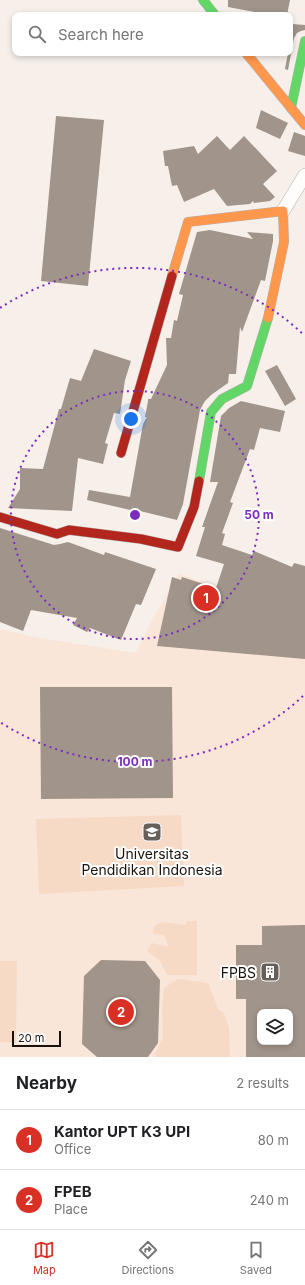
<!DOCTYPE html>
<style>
body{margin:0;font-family:Inter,sans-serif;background:#f2f2f2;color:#202124}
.controls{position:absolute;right:12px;bottom:12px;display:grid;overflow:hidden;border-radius:8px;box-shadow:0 2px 6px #0003}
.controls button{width:36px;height:36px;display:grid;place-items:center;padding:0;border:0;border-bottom:1px solid #e0e0e0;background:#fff;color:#202124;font:20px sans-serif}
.scale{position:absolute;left:12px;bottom:10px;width:49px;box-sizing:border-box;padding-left:4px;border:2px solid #19110b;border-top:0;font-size:11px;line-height:14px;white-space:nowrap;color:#19110b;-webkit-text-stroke:3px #fefefe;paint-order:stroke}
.you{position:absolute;left:131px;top:419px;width:14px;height:14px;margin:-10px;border:3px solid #fff;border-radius:50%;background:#1a73e8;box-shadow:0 0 0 6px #1a73e833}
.badge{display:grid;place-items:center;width:26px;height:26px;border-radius:50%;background:#d93025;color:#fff;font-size:13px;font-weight:700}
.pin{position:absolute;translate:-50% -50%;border:2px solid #fff;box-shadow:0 1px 4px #0006}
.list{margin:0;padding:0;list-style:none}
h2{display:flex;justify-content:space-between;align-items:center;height:52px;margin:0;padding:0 16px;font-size:17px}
h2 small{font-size:13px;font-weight:400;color:#757577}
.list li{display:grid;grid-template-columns:26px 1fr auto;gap:12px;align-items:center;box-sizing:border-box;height:60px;padding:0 16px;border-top:1px solid #e0e0e0}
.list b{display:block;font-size:15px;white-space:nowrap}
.list p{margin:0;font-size:13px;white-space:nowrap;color:#757577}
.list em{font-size:13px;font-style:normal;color:#757577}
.icon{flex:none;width:22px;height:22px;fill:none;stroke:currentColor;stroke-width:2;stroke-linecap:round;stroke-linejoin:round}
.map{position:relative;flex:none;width:305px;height:1057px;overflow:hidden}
.search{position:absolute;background:#fff;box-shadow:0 2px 6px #0003;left:12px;right:12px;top:12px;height:44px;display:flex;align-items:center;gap:10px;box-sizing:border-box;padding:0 14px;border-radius:8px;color:#757577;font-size:15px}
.sheet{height:172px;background:#fff}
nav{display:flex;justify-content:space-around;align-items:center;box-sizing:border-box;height:56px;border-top:1px solid #e0e0e0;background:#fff;font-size:11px;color:#757577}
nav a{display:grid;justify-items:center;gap:2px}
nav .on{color:#d93025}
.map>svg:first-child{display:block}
.built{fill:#fae6d8;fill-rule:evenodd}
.green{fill:#f7dac5}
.building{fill:#a1948a;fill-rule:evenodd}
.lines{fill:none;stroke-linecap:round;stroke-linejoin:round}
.street-casing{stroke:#b8b1ac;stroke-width:14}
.fast-casing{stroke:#b8b1ac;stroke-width:10}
.slow-casing{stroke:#b8b1ac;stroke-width:10}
.jam-casing{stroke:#b8b1ac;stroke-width:10}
.street{stroke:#fefdfc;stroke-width:13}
.fast{stroke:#63d668;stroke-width:9}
.slow{stroke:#ff974d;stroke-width:9}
.jam{stroke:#b3261e;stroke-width:9}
.ring{fill:none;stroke:#7b2cbf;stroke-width:2;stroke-dasharray:2 4}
.labels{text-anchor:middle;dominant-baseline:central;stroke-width:4;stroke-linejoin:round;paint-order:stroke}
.poi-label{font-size:14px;fill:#19110b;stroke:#fefefe}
.centre{fill:#7b2cbf;stroke:#fefefe;stroke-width:2}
.ring-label{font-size:12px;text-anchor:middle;font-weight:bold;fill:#7b2cbf;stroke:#fefefe;stroke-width:4;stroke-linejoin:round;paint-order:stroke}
</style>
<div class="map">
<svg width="305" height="1057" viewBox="0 0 305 1057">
<rect width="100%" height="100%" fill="#f6efea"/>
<path class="built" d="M179,574L305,617V1057H0V629L40,638L136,653L152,620ZM260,1012H290V1042H260Z"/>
<path class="green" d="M181,815L184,886L39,894L36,819Z
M187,921H197V975H167L160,961L147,951L152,943L169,947L164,935L153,934L154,926L162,922L186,925Z
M0,961H17L16,1043L0,1042Z
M178,979L208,983L218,1009L224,1013L229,1028L230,1057H156L155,1054L163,1037L162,1010L164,988Z"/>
<path class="building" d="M228,0H290L287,15H265V14L228,7Z
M292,24L305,25V30L301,31L297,33L294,38L288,70L285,69L288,53H290V39Z
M261,110L288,123L280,139L256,128Z
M56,116L104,120L88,286L41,281Z
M294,132L305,136V156L288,151Z
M217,136L230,150L244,136L277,171L263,184L275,197L270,201L254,203L253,201L250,204L227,206L214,189L184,202L177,185L172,186L168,166H165L163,151L194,146L198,154Z
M210,230L253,239L247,232L273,234V241L265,281L261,280L242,332L240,327L236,374H229L228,383L211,395L205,401L200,410L183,504L177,520L140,511L139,512L87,500L89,490L130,497L143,424L147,417H145L148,401V399H151L167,365L166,338H171L174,320L177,321L183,295L179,294L197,232Z
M94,349L131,361L125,380L120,414L114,413L105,443L108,444L103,464L78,458L72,511L8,508L20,489V468L43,469L59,409H61L70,378L81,381Z
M277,365L296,399L285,406L265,371Z
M241,401L285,411L280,432L260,428L254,450L250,449L230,502L233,503L222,533L225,534L222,545L252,555L254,551L292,567L294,563L305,566V659L157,646L172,577L181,580L182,577L216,588L224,564L196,556L205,527H202L218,482H210L221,416L229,408Z
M0,528L54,545L60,544L68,542L104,555L105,552L156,569L141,605L136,604L121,640L90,628L87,632L73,625L77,618L31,610L23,631L0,622Z
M40,687H172L173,798L41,799Z
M302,925H305V1057H246V999H236V945H262V926ZM260,1012H290V1042H260Z
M101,960L145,961L160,980L158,1043L148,1057H97L82,1044L84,976Z"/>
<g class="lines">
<defs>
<path id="street" d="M283,211L305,175"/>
<path id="fast" d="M203,0L215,15
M291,108L305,41
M199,481L211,412L222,399L247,386L268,318"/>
<path id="slow" d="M246,53L305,125
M172,276L188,222L283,211L284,242L268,318"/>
<path id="jam" d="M121,453L172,276
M0,517L57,534L69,530L141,539L178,547L194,507L199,481"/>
</defs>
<use href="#street" class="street-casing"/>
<use href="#fast" class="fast-casing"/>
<use href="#slow" class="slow-casing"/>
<use href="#jam" class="jam-casing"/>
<use href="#street" class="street"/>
<use href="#fast" class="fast"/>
<use href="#slow" class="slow"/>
<use href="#jam" class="jam"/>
</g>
<g class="ring">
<circle cx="135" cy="515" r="124"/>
<path d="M303 696A247 247 0 0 1 0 722M0 308A247 247 0 0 1 303 334"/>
</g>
<defs>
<symbol id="university-square" viewBox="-11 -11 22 22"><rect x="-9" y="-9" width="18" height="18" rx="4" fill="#665f59" stroke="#fefefe"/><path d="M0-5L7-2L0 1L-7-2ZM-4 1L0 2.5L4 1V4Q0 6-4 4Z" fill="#fff"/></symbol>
<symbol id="building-square" viewBox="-11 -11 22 22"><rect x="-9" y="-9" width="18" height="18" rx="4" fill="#665f59" stroke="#fefefe"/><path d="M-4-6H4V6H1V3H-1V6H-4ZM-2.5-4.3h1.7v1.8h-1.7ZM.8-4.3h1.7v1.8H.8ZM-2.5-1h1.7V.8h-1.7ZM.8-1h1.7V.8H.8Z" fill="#fff"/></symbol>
</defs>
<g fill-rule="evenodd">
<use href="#university-square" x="141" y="821" width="22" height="22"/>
<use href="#building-square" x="259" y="961" width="22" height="22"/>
</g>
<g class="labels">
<g class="poi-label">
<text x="152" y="853">Universitas<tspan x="152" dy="16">Pendidikan Indonesia</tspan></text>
<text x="256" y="972" text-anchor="end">FPBS</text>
</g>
</g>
<circle cx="135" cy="515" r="6" class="centre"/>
<g class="ring-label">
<text x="259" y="519">50 m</text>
<text x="135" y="766">100 m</text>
</g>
</svg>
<div class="controls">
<button><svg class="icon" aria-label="layers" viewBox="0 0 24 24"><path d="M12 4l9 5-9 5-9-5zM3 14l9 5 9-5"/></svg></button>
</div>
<div class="scale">20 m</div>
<div class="you"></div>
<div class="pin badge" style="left:206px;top:598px">1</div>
<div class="pin badge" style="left:121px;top:1012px">2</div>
<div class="search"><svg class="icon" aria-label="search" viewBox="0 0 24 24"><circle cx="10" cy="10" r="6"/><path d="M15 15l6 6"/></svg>Search here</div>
</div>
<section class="sheet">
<h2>Nearby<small>2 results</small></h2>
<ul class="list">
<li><span class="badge">1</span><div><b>Kantor UPT K3 UPI</b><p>Office</p></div><em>80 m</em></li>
<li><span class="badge">2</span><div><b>FPEB</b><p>Place</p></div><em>240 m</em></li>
</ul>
</section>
<nav>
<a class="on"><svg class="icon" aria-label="map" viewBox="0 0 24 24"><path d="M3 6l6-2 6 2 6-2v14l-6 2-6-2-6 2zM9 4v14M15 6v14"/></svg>Map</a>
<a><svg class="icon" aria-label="directions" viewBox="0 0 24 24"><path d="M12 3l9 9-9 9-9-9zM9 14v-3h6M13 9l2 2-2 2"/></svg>Directions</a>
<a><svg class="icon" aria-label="saved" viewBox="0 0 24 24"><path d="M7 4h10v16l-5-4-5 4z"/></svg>Saved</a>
</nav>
